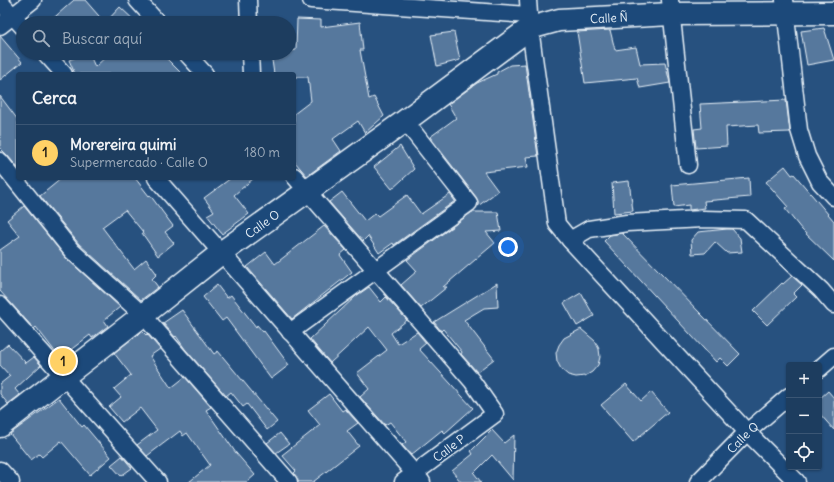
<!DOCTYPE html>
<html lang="es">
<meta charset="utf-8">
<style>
body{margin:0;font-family:Delius,sans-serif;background:#254465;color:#f1f3f6}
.controls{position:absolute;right:12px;bottom:12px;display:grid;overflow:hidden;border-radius:4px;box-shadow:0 1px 3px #0004}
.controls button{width:36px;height:36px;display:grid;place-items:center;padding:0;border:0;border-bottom:1px solid #3b5674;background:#1d3d5f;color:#f1f3f6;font:20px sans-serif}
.you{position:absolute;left:508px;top:247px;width:14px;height:14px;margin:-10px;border:3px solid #fff;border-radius:50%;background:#1a73e8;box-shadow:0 0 0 6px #1a73e833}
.badge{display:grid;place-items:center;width:26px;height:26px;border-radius:50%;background:#ffd166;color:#111;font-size:13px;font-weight:700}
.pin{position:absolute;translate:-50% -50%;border:2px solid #fff;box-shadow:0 1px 4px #0006}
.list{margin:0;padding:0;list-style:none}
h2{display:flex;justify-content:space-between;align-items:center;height:52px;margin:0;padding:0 16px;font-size:17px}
h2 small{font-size:13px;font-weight:400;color:#a0aebd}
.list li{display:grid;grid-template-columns:26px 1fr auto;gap:12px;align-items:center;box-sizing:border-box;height:56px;padding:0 16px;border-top:1px solid #3b5674}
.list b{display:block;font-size:15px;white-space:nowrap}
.list p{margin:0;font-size:13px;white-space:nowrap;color:#a0aebd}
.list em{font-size:13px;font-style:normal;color:#a0aebd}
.icon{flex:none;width:22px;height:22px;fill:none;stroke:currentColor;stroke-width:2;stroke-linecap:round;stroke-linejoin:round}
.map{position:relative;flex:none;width:834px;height:482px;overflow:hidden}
.search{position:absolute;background:#1d3d5f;box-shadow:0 1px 3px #0004;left:16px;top:16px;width:280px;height:44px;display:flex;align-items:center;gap:10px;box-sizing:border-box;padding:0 14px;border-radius:22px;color:#a0aebd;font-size:15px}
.panel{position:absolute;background:#1d3d5f;box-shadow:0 1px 3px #0004;left:16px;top:72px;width:280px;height:108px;border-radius:4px}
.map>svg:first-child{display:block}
.building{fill:#57789d;stroke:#e8f1f8}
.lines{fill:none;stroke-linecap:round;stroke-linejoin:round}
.street-casing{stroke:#e8f1f8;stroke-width:19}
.secondary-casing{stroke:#e8f1f8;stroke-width:25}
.street{stroke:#1f4a7a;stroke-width:16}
.secondary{stroke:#1f4a7a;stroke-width:22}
.labels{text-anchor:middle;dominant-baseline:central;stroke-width:3.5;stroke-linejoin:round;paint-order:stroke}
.street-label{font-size:12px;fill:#e8f1f8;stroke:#1f4a7a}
</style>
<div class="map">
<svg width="834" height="482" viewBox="0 0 834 482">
<rect width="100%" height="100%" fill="#27517f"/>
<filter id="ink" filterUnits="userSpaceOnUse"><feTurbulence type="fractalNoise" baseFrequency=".025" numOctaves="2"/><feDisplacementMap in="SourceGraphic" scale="8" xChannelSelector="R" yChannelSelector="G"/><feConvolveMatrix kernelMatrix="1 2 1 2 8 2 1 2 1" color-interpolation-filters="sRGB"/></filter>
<g filter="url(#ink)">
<path class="building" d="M74,0H85L105,23H48Z
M120,7L137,23H105Z
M297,19L321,20V27L360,22L363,50H360L369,99L374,97L384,116L365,133L358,121L333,139L341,151L307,176L294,161V114L311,101L308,77H294V74H274L271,53H289V51L296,50Z
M824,28L834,60L807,65L801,31Z
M610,30L615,50L636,47L640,64L665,63L670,83L640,88L637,78L585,83L577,32Z
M454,32L460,60L437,66L431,35Z
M0,36L22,62L0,80Z
M87,53H89L95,67L110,53H161L182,74H75L69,60Z
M525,64L538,156L526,157L528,167L484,172L498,191L478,206V201L476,197L430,137L456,118L448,104L477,83L497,74V72L510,65Z
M0,96L18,120V168L7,155L0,148Z
M786,100L790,132L759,133L758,125L726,127L727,146L696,148L694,129L702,128L700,104Z
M400,146L414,169L392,189L374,167Z
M785,166L792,175L794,174L834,221V261L802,230L785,209L788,207L766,182Z
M62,178H135L149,196L150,195L173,226L165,232L174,243L158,256L142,233L143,232L125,210L102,227L134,269L146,259L157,274L152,279L158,287L141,300L79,244L40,196Z
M231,178H254L234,195L249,214L222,234L207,215L214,211L204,198Z
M749,178L750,197L704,201L705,208L689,210V205L674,207L672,185Z
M629,181L633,211L614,213L612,183Z
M342,192L365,221L375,213L378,216L407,195L421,214L450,194L455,201L394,245L393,243L379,253L368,236L363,241L329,202Z
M24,206L66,258L120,307L104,320L108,326L92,338L90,335L60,358L36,327L34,329L0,291V250L20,236L7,220Z
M472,212H498L501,231L486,232L495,243L443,287H447L421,308L401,285L417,271L407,260Z
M324,226L346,250L340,255L352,272L292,319L247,267L266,252L275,264Z
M727,229H732L740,238L742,252L727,253L715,242L705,253L692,254L691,240L698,232Z
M622,233L740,354L728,366L720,358L716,362L604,241L610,235Z
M792,276L802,285L793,294L796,297L767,325L753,311L782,283L783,284Z
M497,283L498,307L484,308L464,320L494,359L477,372L461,354L462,352L443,329L441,331L434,322Z
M217,285L227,298L231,295L256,327L257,325L263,332L264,331L289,365L271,379L226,318L222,321L203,297Z
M369,287L381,302L386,297L407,320L391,333L398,344L417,332L426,343L419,349L473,408L445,433L442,430L411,455L402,445L406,442L390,422L385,425L360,397L369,389L357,373L387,350L369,327L330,363L310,339L356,296Z
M581,293L594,316L577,326L564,303Z
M182,310L214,354L218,351L277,422L267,430L247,404L243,407L231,392L226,396L185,349L176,336L175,337L163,323Z
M581,329L595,341L599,349L600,357L598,365L592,372L585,376L576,377L568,375L561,369L557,361L556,353L559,345L564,338Z
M142,331L146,335L147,334L160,349L150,356L171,388L185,377L211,407L206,410L236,453L255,475L247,482H189L210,465L187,433L183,436L180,431L147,456L137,445L157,430L140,408L122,422L109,407L121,397L114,389L131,375L114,353Z
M8,344L26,363L34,357L41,365L15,389L20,395L8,404L0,394V384L10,376L0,365V351Z
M626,384L641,401L651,392L668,412L633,442L601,405Z
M828,391L834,398V430L819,413V399Z
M329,394L342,411L345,409L358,423L347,431L359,446L313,482H298L294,473L296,471L282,455L320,425L308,410Z
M59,398L82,427L84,425L111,457L90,475L61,441L42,457L39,454L31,460L10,434Z
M492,430L504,443L514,435L513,480L492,455L474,473L481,482H461L452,471L473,454L471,451Z
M280,433L289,444L276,453L267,443Z
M122,456L132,468L121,476L111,465Z"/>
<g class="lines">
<defs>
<g id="street">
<path d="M137,0L158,23"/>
<path d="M248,0L249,23"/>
<path d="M311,0L528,15"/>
<path d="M528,0L530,28L557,224L570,240L747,432L797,482"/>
<path d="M670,0L688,165"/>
<path d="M784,0L799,130L807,156L820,182L834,197"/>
<path d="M0,2L23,27"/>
<path d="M0,26L33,0"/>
<path d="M45,53L64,74"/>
<path d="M186,53L205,74"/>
<path d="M250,53L251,74"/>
<path d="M0,161L72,251L143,315L289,482"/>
<path d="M294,176L472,381L495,414L403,482"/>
<path d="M156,178L422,482"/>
<path d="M570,240L589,229L627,223L703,219L746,220L821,290L834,305"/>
<path d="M0,305L158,482"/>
<path d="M290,332L469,203L405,121"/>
<path d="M819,369L834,356"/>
<path d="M0,470L11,482"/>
<path id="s1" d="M698,482L747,432L789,396"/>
</g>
<g id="secondary">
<path id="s2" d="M0,426L143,315L221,253L405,121L530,28L559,20L671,14L834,13"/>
</g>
</defs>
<use href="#street" class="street-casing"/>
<use href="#secondary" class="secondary-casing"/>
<use href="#street" class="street"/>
<use href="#secondary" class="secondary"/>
</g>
</g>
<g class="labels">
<g class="street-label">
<text stroke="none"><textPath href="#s2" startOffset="743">Calle Ñ</textPath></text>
<text stroke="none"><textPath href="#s2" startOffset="331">Calle O</textPath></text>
<text stroke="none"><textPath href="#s1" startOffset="63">Calle Q</textPath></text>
<text transform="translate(449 448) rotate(-37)">Calle P</text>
</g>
</g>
</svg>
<div class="controls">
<button>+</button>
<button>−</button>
<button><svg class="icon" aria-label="locate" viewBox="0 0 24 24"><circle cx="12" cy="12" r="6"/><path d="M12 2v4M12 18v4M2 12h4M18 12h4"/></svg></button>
</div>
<div class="you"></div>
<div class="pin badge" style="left:63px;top:361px">1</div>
<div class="search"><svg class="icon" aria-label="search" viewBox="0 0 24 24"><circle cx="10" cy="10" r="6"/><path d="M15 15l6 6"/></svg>Buscar aquí</div>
<section class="panel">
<h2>Cerca<small></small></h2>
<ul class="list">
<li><span class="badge">1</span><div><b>Morereira quimi</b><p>Supermercado · Calle O</p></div><em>180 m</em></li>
</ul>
</section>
</div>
